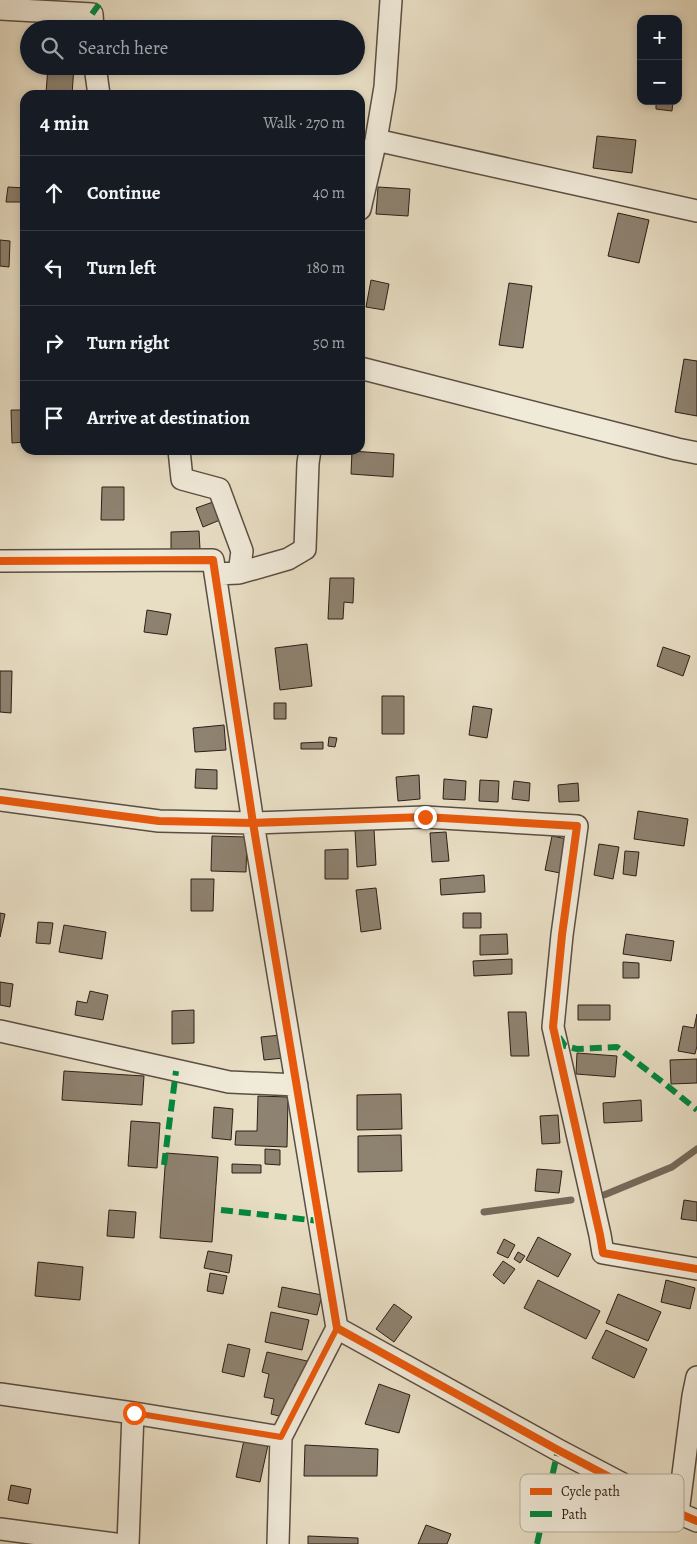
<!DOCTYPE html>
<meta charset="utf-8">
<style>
body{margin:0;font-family:Alegreya,serif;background:#20242c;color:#f1f3f6}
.controls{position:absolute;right:15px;top:15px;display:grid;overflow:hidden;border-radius:10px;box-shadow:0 2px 8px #0003}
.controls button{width:45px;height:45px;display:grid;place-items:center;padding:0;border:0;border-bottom:1px solid #363941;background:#171b24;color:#f1f3f6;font:25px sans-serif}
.stop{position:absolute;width:15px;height:15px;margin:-11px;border:4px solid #ea580c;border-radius:50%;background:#fff}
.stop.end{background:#ea580c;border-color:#fff;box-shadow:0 1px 5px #0008}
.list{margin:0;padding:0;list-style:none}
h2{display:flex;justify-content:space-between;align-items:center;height:65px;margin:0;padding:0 20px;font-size:21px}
h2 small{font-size:16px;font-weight:400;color:#9ea1a6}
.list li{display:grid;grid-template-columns:32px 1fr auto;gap:15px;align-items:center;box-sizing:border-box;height:75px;padding:0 20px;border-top:1px solid #363941}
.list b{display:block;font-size:19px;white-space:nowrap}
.list em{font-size:16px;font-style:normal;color:#9ea1a6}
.icon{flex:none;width:28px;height:28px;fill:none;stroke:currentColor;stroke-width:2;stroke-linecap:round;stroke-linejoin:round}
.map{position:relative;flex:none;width:697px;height:1544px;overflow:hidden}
.search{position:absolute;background:#171b24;box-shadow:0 2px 8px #0003;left:20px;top:20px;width:345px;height:55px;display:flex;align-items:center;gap:12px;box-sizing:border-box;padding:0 18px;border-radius:28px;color:#9ea1a6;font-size:19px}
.panel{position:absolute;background:#171b24;box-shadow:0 2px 8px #0003;left:20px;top:90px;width:345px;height:365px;border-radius:15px}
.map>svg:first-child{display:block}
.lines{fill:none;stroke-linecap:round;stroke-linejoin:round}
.stream{stroke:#766a5b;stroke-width:7}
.building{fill:#8e8270;stroke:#2c1e16}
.street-casing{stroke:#5b4e42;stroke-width:24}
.street{stroke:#f0ead9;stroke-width:21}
.quiet{stroke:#00873e;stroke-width:6;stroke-dasharray:12 6;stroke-linecap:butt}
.cycleway-casing{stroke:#f0ead9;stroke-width:11}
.cycleway{stroke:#e8590c;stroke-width:8}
.route{stroke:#ea580c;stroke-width:6}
.key{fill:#f0ead9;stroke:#b5ad9e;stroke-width:1}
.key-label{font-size:14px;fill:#2c1e16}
</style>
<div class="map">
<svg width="697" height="1544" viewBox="0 0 697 1544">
<rect width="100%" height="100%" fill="#e8dec4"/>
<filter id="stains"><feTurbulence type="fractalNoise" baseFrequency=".004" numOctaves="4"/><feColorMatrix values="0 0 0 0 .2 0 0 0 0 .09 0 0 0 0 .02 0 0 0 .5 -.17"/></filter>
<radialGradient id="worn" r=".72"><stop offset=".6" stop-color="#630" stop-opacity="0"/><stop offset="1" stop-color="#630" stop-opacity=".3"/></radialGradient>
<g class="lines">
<path class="stream" d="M604,1195L672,1167L697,1149
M484,1212L571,1200"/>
</g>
<path class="building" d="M48,66H74L72,95L46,93Z
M656,101H673L672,111L656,109Z
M597,136L636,140L632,173L593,168Z
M8,187L25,188V202H6Z
M378,187L410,189L408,216L376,214Z
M618,213L649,220L639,263L608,256Z
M0,240L10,241L9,267L0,266Z
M371,280L389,284L384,310L366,307Z
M509,283L532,286L523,348L499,345Z
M684,359L697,361V416L675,412Z
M11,410H25V442L12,443Z
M352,451L394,454L393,477L351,474Z
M102,487H124V520H101Z
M213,502L220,520L203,527L196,508Z
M199,531L200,549L171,550V532Z
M330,578H354L353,603L344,602L343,619H328Z
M147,610L171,614L167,635L144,632Z
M307,644L312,686L280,690L275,648Z
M663,647L690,656L683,676L657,666Z
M0,671H12L11,713L0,712Z
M382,696H404V734H382Z
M274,703H286V719H274Z
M473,706L492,709L487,738L469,735Z
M224,725L226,750L195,752L193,728Z
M329,737L337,738L335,747L328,746Z
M323,742V749H301V743Z
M196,769L217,770V789L195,788Z
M419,775L420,799L398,801L396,777Z
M444,779L466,781L465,800L443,799Z
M480,780L499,781L498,802L479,801Z
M514,781L530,783L529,801L512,799Z
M578,783L579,801L559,802L558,785Z
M638,811L688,819L684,846L634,839Z
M374,829L376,865L357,867L355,830Z
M446,832L449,861L432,862L430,833Z
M212,836L247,837L246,872L211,871Z
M552,836L567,839L560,873L545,870Z
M599,844L619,847L613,879L594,875Z
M348,849V879H325V850Z
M625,851L639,852L636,876L623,874Z
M484,875L485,892L441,895L440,879Z
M191,879H214L213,911H191Z
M376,888L381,929L361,932L356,890Z
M0,913L5,914L0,937Z
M463,913H481V928H463Z
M38,922L53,923L50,944L36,943Z
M64,925L106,932L102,959L59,952Z
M507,934L508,954L480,955V935Z
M626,934L674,941L671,961L623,954Z
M512,959V974L474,976L473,961Z
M623,962L639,963V978H623Z
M0,982L13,984L10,1007L0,1005Z
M90,991L108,995L103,1020L75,1015L77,1001L87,1003Z
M578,1005H610V1020H578Z
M194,1010V1043L172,1044V1011Z
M508,1012H526L529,1056H511Z
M697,1014V1046L695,1054L678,1051L683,1026L694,1028Z
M281,1035L284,1058L264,1060L261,1037Z
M577,1053L617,1056L615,1077L576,1074Z
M697,1059V1083L671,1084L670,1060Z
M64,1071L144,1076L142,1105L62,1100Z
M401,1094L402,1129L357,1130V1095Z
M258,1096L288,1097L287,1147L235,1145L236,1131H257Z
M641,1100L642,1121L604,1123L603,1103Z
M214,1107L233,1109L231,1140L212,1138Z
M558,1115L560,1143L542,1144L540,1116Z
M131,1121L160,1123L157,1168L128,1166Z
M401,1135L402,1171L358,1172V1136Z
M265,1149L280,1150V1165L265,1164Z
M166,1153L218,1157L212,1242L160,1238Z
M232,1164L261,1165V1173H232Z
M537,1169L562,1171L559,1193L535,1191Z
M684,1200L697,1202V1221L681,1219Z
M109,1210L136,1212L134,1238L107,1236Z
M538,1237L571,1254L558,1277L526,1260Z
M504,1239L515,1245L508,1258L497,1253Z
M208,1251L232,1255L229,1273L204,1268Z
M518,1252L525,1256L520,1263L514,1259Z
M503,1261L515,1269L504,1284L493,1275Z
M38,1262L83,1267L80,1300L35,1296Z
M210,1273L227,1276L223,1294L207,1291Z
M538,1280L600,1311L586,1339L524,1308Z
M666,1280L695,1288L690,1309L661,1302Z
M282,1287L322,1295L317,1315L278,1307Z
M618,1294L661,1312L648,1341L606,1323Z
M394,1304L412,1317L394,1342L376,1329Z
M271,1312L309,1320L302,1350L265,1342Z
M606,1330L647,1349L634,1378L592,1358Z
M228,1344L250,1349L244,1377L222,1372Z
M267,1352L307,1361L301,1386L295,1384L287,1418L271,1414L274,1399L264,1397L269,1374L262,1372Z
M379,1384L410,1395L399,1433L365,1424Z
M244,1440L268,1445L260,1482L236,1477Z
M305,1445L378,1449L377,1476H304Z
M11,1485L31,1489L28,1504L8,1500Z
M426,1525L451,1534L447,1544H418Z
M308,1536L358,1538V1544H308Z"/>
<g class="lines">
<defs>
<path id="street" d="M0,9L92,14L93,29
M95,66L99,95
M376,140L697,211
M360,209L376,140L385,87L391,0
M360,368L677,449L697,453
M179,450L182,479L219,489L242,551L239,573L215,574
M0,561L213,560L253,823L337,1328L558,1450L678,1513L697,1521
M239,573L288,559L305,549L308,463L310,450
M0,800L159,821L253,823L425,817L577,826L562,935L553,1027L600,1235L603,1253L697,1269
M0,1031L229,1082L297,1085
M0,1394L133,1413L281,1437L337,1328
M678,1513L693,1396L697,1377
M0,1529L115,1544
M128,1544L133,1413
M278,1544L281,1437"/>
</defs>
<use href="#street" class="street-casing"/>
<use href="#street" class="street"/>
<path class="quiet" d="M92,14L102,0
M559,1037L565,1046L577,1049L617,1047L665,1084L697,1110
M164,1165L176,1071
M221,1210L319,1221
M537,1544L558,1450"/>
<defs>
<path id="cycleway" d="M0,561L213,560L253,823L337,1328L558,1450L678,1513L697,1521
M0,800L159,821L253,823L425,817L577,826L562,935L553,1027L600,1235L603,1253L697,1269"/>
</defs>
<use href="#cycleway" class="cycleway-casing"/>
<use href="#cycleway" class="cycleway"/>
</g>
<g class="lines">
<path class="route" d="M134,1413L281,1437L337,1328L253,822L425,817"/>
</g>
<rect x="520" y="1474" width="164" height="58" rx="8" class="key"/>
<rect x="530" y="1488" width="22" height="7" fill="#e8590c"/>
<rect x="530" y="1511" width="22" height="6" fill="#00873e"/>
<g class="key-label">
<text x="561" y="1496">Cycle path</text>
<text x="561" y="1519">Path</text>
</g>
<rect width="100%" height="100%" filter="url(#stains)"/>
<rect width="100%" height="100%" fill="url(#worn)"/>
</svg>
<div class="controls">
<button>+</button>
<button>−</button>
</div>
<div class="stop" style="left:134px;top:1413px"></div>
<div class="stop end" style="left:425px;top:817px"></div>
<div class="search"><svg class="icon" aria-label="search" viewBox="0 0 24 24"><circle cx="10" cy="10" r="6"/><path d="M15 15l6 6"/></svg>Search here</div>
<section class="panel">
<h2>4 min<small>Walk · 270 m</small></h2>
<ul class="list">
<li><svg class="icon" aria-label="ahead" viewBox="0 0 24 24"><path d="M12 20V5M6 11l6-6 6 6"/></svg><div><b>Continue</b></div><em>40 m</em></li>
<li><svg class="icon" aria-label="left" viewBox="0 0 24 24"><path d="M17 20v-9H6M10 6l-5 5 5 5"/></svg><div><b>Turn left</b></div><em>180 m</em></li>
<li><svg class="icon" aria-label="right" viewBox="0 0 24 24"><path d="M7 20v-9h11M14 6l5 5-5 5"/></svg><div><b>Turn right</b></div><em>50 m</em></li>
<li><svg class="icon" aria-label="arrive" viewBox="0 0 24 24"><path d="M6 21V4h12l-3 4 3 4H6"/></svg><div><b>Arrive at destination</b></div></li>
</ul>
</section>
</div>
